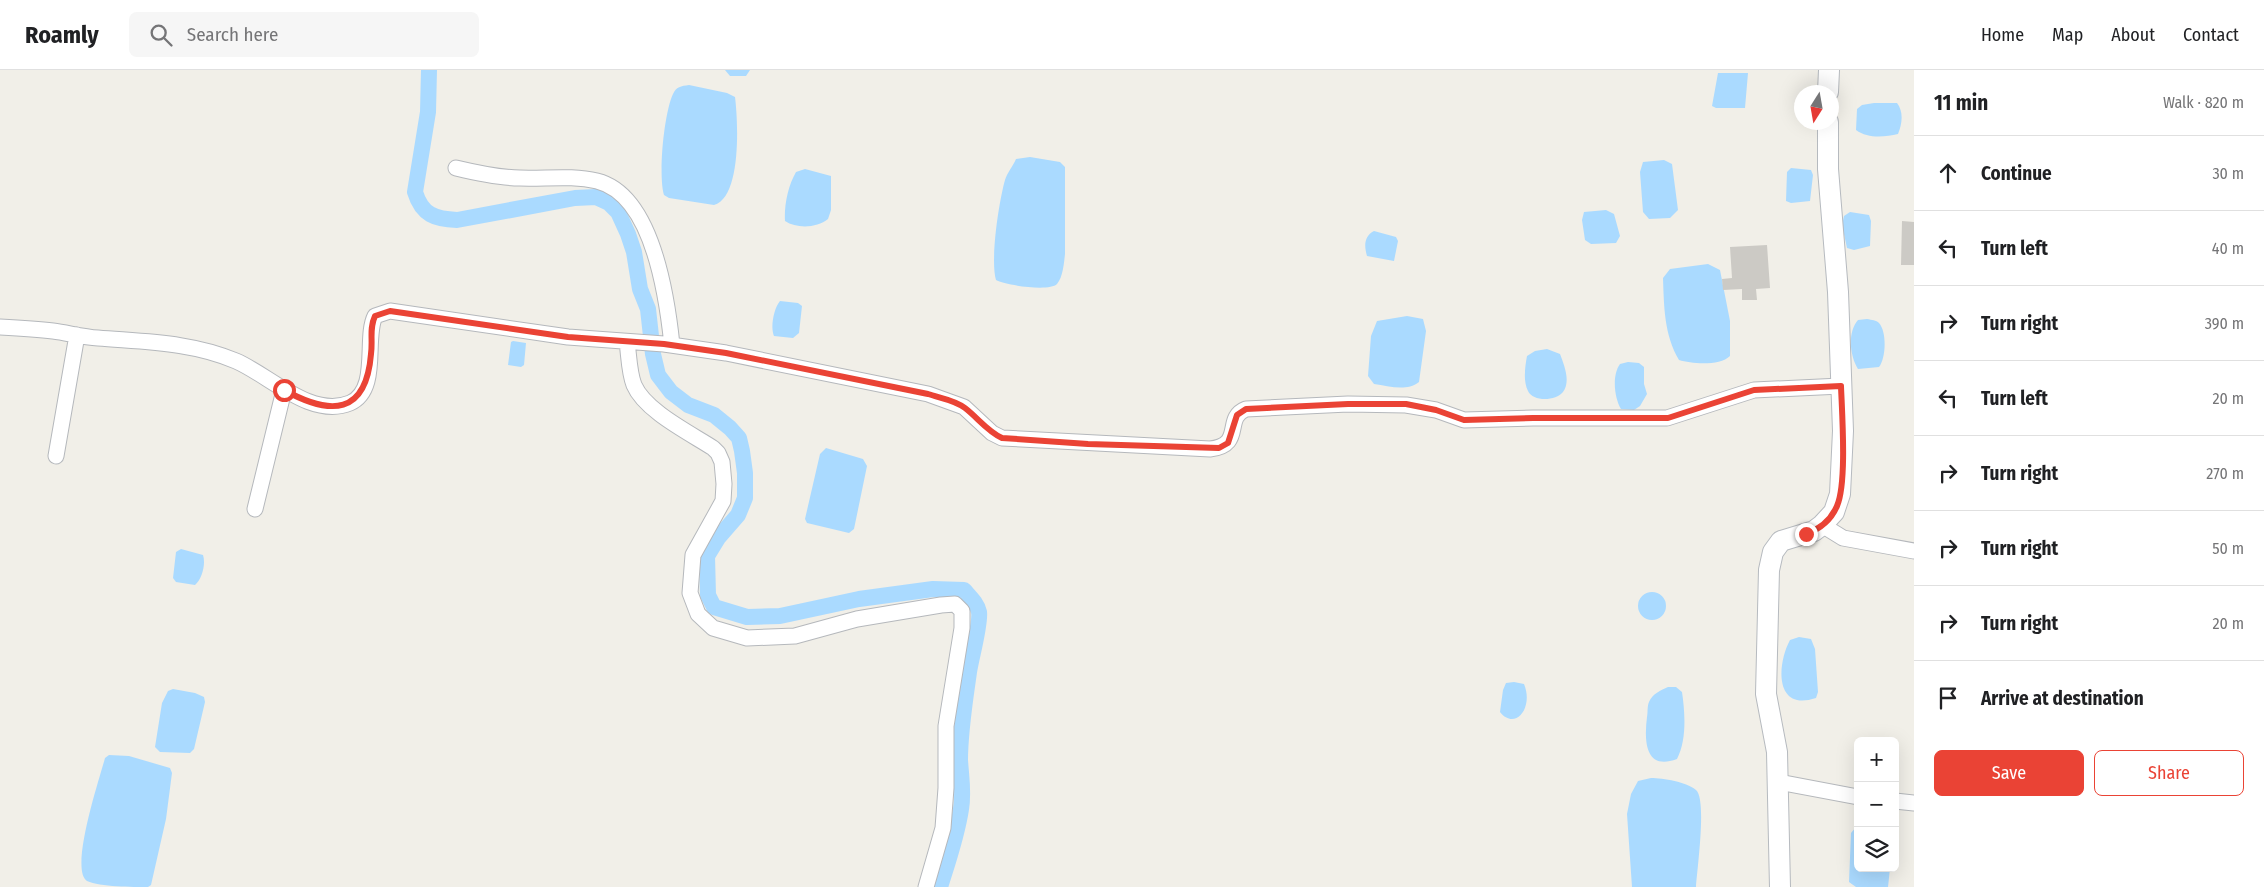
<!DOCTYPE html>
<meta charset="utf-8">
<style>
body{margin:0;font-family:"Fira Sans Condensed",sans-serif;background:#f6f6f6;color:#202124}
.controls{position:absolute;right:15px;bottom:15px;display:grid;overflow:hidden;border-radius:8px;box-shadow:0 5px 20px #0002}
.controls button{width:45px;height:45px;display:grid;place-items:center;padding:0;border:0;border-bottom:1px solid #e0e0e0;background:#fff;color:#202124;font:25px sans-serif}
.compass{position:absolute;left:1794px;top:15px;width:45px;height:45px;border-radius:50%;background:#fff;box-shadow:0 5px 20px #0002;rotate:191deg}
.stop{position:absolute;width:15px;height:15px;margin:-11px;border:4px solid #ea4335;border-radius:50%;background:#fff}
.stop.end{background:#ea4335;border-color:#fff;box-shadow:0 1px 5px #0008}
.list{margin:0;padding:0;list-style:none}
h2{display:flex;justify-content:space-between;align-items:center;height:65px;margin:0;padding:0 20px;font-size:21px}
h2 small{font-size:16px;font-weight:400;color:#757577}
.list li{display:grid;grid-template-columns:32px 1fr auto;gap:15px;align-items:center;box-sizing:border-box;height:75px;padding:0 20px;border-top:1px solid #e0e0e0}
.list b{display:block;font-size:19px;white-space:nowrap}
.list em{font-size:16px;font-style:normal;color:#757577}
.actions{display:flex;gap:10px;padding:15px 20px}
.actions a{flex:1;padding:11px 0;border:1px solid #ea4335;border-radius:8px;text-align:center;font-size:18px;color:#ea4335}
.actions .main{background:#ea4335;color:#fff}
.icon{flex:none;width:28px;height:28px;fill:none;stroke:currentColor;stroke-width:2;stroke-linecap:round;stroke-linejoin:round}
.map{position:relative;flex:none;width:1914px;height:817px;overflow:hidden}
header{display:flex;align-items:center;gap:30px;box-sizing:border-box;height:70px;padding:0 25px;background:#fff;border-bottom:1px solid #e0e0e0}
header strong{font-size:24px}
nav{display:flex;gap:28px;margin-inline-start:auto;font-size:18px}
.search{width:350px;height:45px;background:#f6f6f6;display:flex;align-items:center;gap:12px;box-sizing:border-box;padding:0 18px;border-radius:8px;color:#757577;font-size:19px}
main{display:flex}
aside{flex:1;background:#fff}
.map>svg:first-child{display:block}
.water{fill:#aadaff}
.lines{fill:none;stroke-linecap:round;stroke-linejoin:round}
.canal{stroke:#aadaff;stroke-width:16}
.building{fill:#cccac5}
.street-casing{stroke:#b5b8bc;stroke-width:17}
.secondary-casing{stroke:#b6babf;stroke-width:22}
.street{stroke:#fff;stroke-width:15}
.secondary{stroke:#fff;stroke-width:20}
.route{stroke:#ea4335;stroke-width:6}
</style>
<header>
<strong>Roamly</strong>
<div class="search"><svg class="icon" aria-label="search" viewBox="0 0 24 24"><circle cx="10" cy="10" r="6"/><path d="M15 15l6 6"/></svg>Search here</div>
<nav><a>Home</a><a>Map</a><a>About</a><a>Contact</a></nav>
</header>
<main>
<div class="map">
<svg width="1914" height="817" viewBox="0 0 1914 817">
<rect width="100%" height="100%" fill="#f1efe8"/>
<path class="water" d="M725,0H750L746,6H730Z
M1718,3H1748L1745,38H1716L1712,36Z
M689,15L727,23L735,27C738,50 742,127 714,135L669,128L664,125C658,105 664,43 673,24C676,17 681,16 689,15Z
M1874,33H1897C1904,42 1902,54 1898,64C1885,67 1868,69 1856,60L1857,39L1862,35Z
M1030,87L1060,92L1065,97V184C1064,193 1063,207 1057,214C1049,222 1005,215 996,210C990,190 999,131 1005,110C1007,103 1013,96 1016,89Z
M1664,90L1672,94L1678,140L1670,148L1649,149L1643,142L1640,102L1643,92Z
M1791,98L1811,100L1813,105L1810,131L1791,133L1786,131L1787,102Z
M805,99L831,106V140L828,149C817,158 797,159 785,151C784,135 788,116 796,102Z
M1606,140L1614,144L1620,166L1616,173L1591,174L1585,170L1582,150L1584,142Z
M1850,142L1869,145L1871,151L1870,176L1854,180L1847,178L1842,155L1844,146Z
M1374,161L1396,167L1398,171L1394,191L1367,186C1364,176 1364,166 1374,161Z
M1708,194L1720,200L1730,251V286C1720,296 1692,294 1679,290C1664,265 1664,236 1663,208L1670,199Z
M780,231L798,233L802,236L799,263L793,268L774,266C770,257 774,238 780,231Z
M1407,246L1423,249L1426,261L1419,312C1406,322 1389,316 1374,314L1368,306L1371,266L1377,251Z
M1867,249C1872,250 1876,250 1879,253C1887,262 1886,288 1879,297L1858,299C1850,286 1847,263 1858,250Z
M513,271L526,273L524,295L521,297L508,295L511,272Z
M1547,279L1560,284C1564,295 1571,311 1563,322C1556,331 1533,332 1528,321C1523,311 1525,297 1527,286L1535,281Z
M1628,292L1639,293L1644,297V314L1647,324L1640,336L1634,340L1621,339C1614,327 1612,305 1620,294Z
M826,378L863,389L867,396L854,459L849,463L807,453L805,449L820,384Z
M181,479L203,485C206,494 202,509 195,515L176,512L173,508L176,482Z
M1638 536a14 14 0 1 1 28 0a14 14 0 1 1-28 0Z
M1799,567L1811,569L1815,579L1818,622L1816,628C1774,642 1777,594 1790,570Z
M1514,612L1524,614C1534,638 1515,661 1500,642L1503,620L1506,613Z
M1668,617H1676L1682,622C1685,642 1687,670 1677,689C1645,701 1644,671 1647,647C1648,643 1647,636 1649,632C1652,624 1661,620 1668,617Z
M173,619L195,623L204,627L205,632L194,679L190,683L160,682L155,677L162,633L168,621Z
M109,685L129,686L170,698L172,703L166,749L151,815L148,817C133,817 100,817 87,811C69,800 100,707 105,688Z
M1651,708C1663,708 1687,712 1696,720C1707,729 1697,801 1696,817H1632L1627,744L1631,724L1638,711Z
M1856,757L1858,798H1890L1888,817H1856L1849,812L1851,763Z"/>
<g class="lines">
<path class="canal" d="M429,0L428,42L415,122C422,145 435,149 457,150L575,128L596,127L609,133L618,142L628,164L634,182L640,219L648,239L653,284L658,305L671,322L688,335L714,345L730,358L739,368L742,381L745,403V428L738,445L718,468L707,486L708,525L714,537L747,547L780,546L859,529L933,519L964,520C970,527 977,533 979,542C981,553 971,588 969,602C965,631 960,661 960,690C961,707 964,722 961,739C957,766 948,791 940,817"/>
</g>
<path class="building" d="M1902,151L1914,152V195H1901Z
M1767,175L1770,218L1756,219L1757,230H1742V219L1723,220L1722,209L1732,208L1730,177Z"/>
<g class="lines">
<defs>
<path id="street" d="M456,98C477,103 499,108 520,108C545,109 572,105 597,111C653,125 667,227 672,275
M0,257C18,258 36,259 53,261C68,263 83,267 98,268C145,272 192,272 236,291C269,305 311,349 350,333C380,320 364,268 375,246L390,241L568,267L664,274L726,283L928,324L964,337L992,363L1002,368L1210,379C1245,375 1223,348 1246,339L1348,334L1406,335L1436,340L1464,350L1533,348H1667L1754,320L1841,316
M627,272C629,286 629,302 634,315C645,341 690,363 713,378L718,383L722,392L724,414L723,431L693,485L690,523L698,544L713,558L747,568L795,566L857,549L941,535L955,534L962,541V558L946,656V718L943,758L926,817
M56,386L77,265
M255,439L284,320
M1822,455L1843,468L1914,481
M1779,712L1858,727
M1895,731L1914,733"/>
<path id="secondary" d="M1828,22L1829,0
M1780,817L1777,682L1766,624L1769,500L1773,482L1781,471L1814,461L1822,455L1834,442L1840,424L1843,361L1838,222L1828,99V52"/>
</defs>
<use href="#street" class="street-casing"/>
<use href="#secondary" class="secondary-casing"/>
<use href="#street" class="street"/>
<use href="#secondary" class="secondary"/>
</g>
<g class="lines">
<path class="route" d="M284,320C331,346 366,345 371,284C373,269 369,259 375,246L390,241L568,267L664,274L726,283L928,324C940,328 955,330 965,338C978,348 987,361 1002,368L1088,374L1219,378L1228,373L1237,345L1246,339L1348,334H1406L1436,340L1464,350L1533,348H1668L1754,320L1841,316C1842,344 1847,413 1837,436C1831,450 1820,459 1806,464"/>
</g>
</svg>
<div class="controls">
<button>+</button>
<button>−</button>
<button><svg class="icon" aria-label="layers" viewBox="0 0 24 24"><path d="M12 4l9 5-9 5-9-5zM3 14l9 5 9-5"/></svg></button>
</div>
<svg class="compass" viewBox="-18 -18 36 36"><path d="M0-13l5 13h-10z" fill="#e53935"/><path d="M0 13l5-13h-10z" fill="#757577"/></svg>
<div class="stop" style="left:284px;top:320px"></div>
<div class="stop end" style="left:1806px;top:464px"></div>
</div>
<aside>
<h2>11 min<small>Walk · 820 m</small></h2>
<ul class="list">
<li><svg class="icon" aria-label="ahead" viewBox="0 0 24 24"><path d="M12 20V5M6 11l6-6 6 6"/></svg><div><b>Continue</b></div><em>30 m</em></li>
<li><svg class="icon" aria-label="left" viewBox="0 0 24 24"><path d="M17 20v-9H6M10 6l-5 5 5 5"/></svg><div><b>Turn left</b></div><em>40 m</em></li>
<li><svg class="icon" aria-label="right" viewBox="0 0 24 24"><path d="M7 20v-9h11M14 6l5 5-5 5"/></svg><div><b>Turn right</b></div><em>390 m</em></li>
<li><svg class="icon" aria-label="left" viewBox="0 0 24 24"><path d="M17 20v-9H6M10 6l-5 5 5 5"/></svg><div><b>Turn left</b></div><em>20 m</em></li>
<li><svg class="icon" aria-label="right" viewBox="0 0 24 24"><path d="M7 20v-9h11M14 6l5 5-5 5"/></svg><div><b>Turn right</b></div><em>270 m</em></li>
<li><svg class="icon" aria-label="right" viewBox="0 0 24 24"><path d="M7 20v-9h11M14 6l5 5-5 5"/></svg><div><b>Turn right</b></div><em>50 m</em></li>
<li><svg class="icon" aria-label="right" viewBox="0 0 24 24"><path d="M7 20v-9h11M14 6l5 5-5 5"/></svg><div><b>Turn right</b></div><em>20 m</em></li>
<li><svg class="icon" aria-label="arrive" viewBox="0 0 24 24"><path d="M6 21V4h12l-3 4 3 4H6"/></svg><div><b>Arrive at destination</b></div></li>
</ul>
<div class="actions"><a class="main">Save</a><a>Share</a></div>
</aside>
</main>
